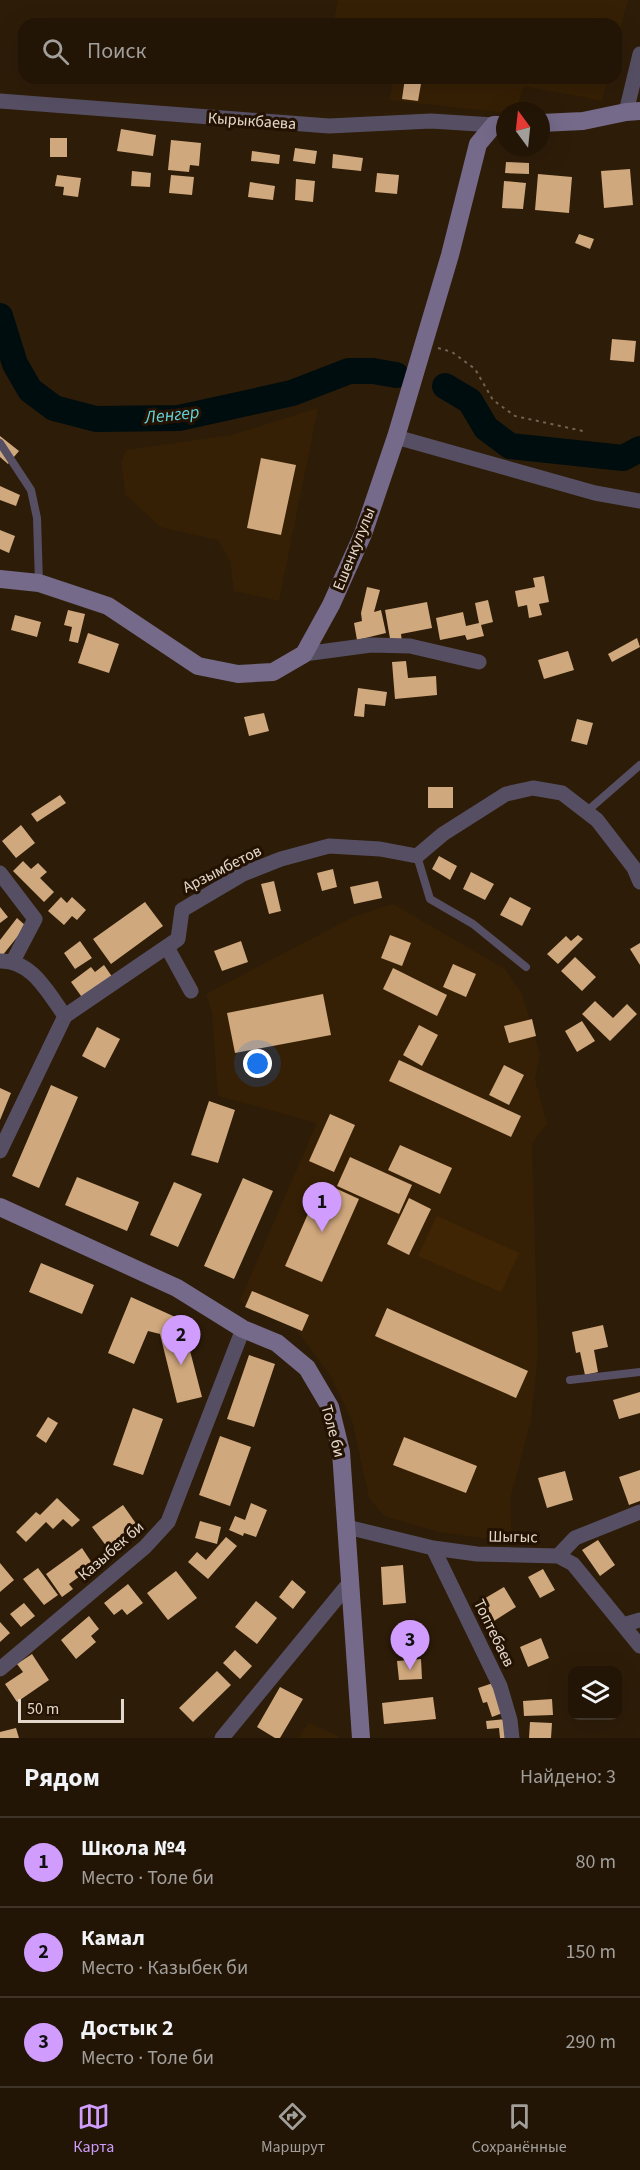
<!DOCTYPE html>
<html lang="ru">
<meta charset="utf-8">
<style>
body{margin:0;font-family:"Source Sans 3",sans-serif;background:#2a1e10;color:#f1f3f6}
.controls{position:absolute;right:18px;bottom:18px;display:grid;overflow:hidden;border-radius:12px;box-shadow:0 6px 24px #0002}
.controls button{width:54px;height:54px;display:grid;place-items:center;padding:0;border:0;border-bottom:2px solid #3f3428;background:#221506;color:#f1f3f6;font:30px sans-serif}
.compass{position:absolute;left:496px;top:102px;width:54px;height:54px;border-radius:50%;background:#221506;box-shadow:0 6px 24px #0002;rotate:345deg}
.scale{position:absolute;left:18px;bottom:15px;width:106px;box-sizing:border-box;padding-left:6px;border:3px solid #e3d7cb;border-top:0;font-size:16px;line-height:21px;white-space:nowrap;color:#e3d7cb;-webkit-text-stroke:4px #231201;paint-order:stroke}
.you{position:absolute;left:258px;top:1064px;width:21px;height:21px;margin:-15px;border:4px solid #fff;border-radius:50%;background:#1a73e8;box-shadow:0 0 0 9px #1a73e833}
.badge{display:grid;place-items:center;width:39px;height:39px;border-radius:50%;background:#d09dff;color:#111;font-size:20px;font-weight:700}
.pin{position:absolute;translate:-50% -50px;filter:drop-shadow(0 2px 3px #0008)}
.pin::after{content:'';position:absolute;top:32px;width:21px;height:18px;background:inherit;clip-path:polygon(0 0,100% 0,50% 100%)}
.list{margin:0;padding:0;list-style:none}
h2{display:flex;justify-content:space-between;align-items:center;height:78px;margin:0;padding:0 24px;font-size:26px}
h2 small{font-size:20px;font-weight:400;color:#a29f9b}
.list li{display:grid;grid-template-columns:39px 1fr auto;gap:18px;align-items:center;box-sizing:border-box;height:90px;padding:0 24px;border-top:2px solid #3f3428}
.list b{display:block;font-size:22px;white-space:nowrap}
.list p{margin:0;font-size:20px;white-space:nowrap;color:#a29f9b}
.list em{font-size:20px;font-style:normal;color:#a29f9b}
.icon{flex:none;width:33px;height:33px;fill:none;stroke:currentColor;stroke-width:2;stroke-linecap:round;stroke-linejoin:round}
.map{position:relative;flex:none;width:640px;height:1738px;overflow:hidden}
.search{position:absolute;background:#221506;box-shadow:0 6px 24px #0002;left:18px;right:18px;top:18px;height:66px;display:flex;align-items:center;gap:15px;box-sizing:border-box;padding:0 21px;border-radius:18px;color:#a29f9b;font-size:22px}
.sheet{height:348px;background:#221506}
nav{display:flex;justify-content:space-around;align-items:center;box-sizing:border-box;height:84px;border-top:2px solid #3f3428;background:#221506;font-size:16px;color:#a29f9b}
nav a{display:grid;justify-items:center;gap:3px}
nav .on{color:#d09dff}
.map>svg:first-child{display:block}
.built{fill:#362005}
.green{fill:#3f2504}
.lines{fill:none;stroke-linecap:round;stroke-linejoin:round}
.river{stroke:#000d0f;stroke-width:26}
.building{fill:#d0a87d}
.path{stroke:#716251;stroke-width:2;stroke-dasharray:3 4.5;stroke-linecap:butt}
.lane{stroke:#564f63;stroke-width:8}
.street{stroke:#564f63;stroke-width:15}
.secondary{stroke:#756a89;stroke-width:18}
.labels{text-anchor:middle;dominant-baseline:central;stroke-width:6;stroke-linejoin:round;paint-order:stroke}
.street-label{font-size:16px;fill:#e3d7cb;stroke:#231201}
.water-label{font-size:18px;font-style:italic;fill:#62d5dd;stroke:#231201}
</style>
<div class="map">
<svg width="640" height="1738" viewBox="0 0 640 1738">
<rect width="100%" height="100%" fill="#2d1c08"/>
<path class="built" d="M338,0H628L616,46V24H333Z
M394,78H608L602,101L524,86L516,111H505V113L389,100Z
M318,408L279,601L234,591L230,561L218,540L160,527L126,495L121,462L127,450L232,435Z
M393,904L505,969L522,994L540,1054L535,1079L547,1124L532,1143L538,1353L531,1420L510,1500L512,1542L439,1532L384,1516L369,1498L352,1420L330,1375L295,1328L252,1310L240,1300L317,1123L218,1096L212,1012L206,994L355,916Z
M309,1723L338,1736V1738H298Z"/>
<path class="green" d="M437,1216L519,1253L501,1292L418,1256Z"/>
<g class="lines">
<path class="river" d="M0,316L15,364L30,390L54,408L96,419L179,418L292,393L349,371H373L396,375
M445,386L470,401L486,428L510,446L623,458L640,449"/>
</g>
<path class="building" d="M405,78H422L418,101L402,99Z
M121,129L156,135L153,156L117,151Z
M50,138H67V157H50Z
M171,140L201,143L199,166L190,165L189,172L168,170Z
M295,148L317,151L315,164L293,161Z
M252,151L280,155L279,164L251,161Z
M333,154L363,158L361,171L332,168Z
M506,162L529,163V174L505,173Z
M630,169L633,205L604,208L601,171Z
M132,171L151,173L150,187L131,186Z
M377,173L399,175L397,194L375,192Z
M538,174L572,177L569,213L535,210Z
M57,175L81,178L78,197L63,195L64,187L55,186Z
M171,175L194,177L192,195L169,193Z
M296,179L315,181L313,202L295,200Z
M504,181L526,183L523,209L502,208Z
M250,182L275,186L273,200L248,197Z
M579,234L594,239L590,249L575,243Z
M612,339L636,341L634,362L610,360Z
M0,436L19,451L8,464L0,457Z
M261,458L296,465L281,535L247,528Z
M0,486L20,495L16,506L0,500Z
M0,530L15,536L9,553L0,549Z
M544,576L549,602L539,604L542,615L529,618L527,605L518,607L515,591L535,587L533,578Z
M367,587L380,590L374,612L381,610L386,633L357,640L354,623L362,621L361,613Z
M488,600L493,622L481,625L484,636L467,640L465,635L440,640L436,618L463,612L466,626L479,623L475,603Z
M427,602L432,628L401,634L402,642L391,644L385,610Z
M68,610L85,614L78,643L69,641L72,627L64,625Z
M15,615L41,622L37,637L11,630Z
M88,633L119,644L109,673L78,663Z
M637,638L640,647L612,662L608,654Z
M568,651L574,670L544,679L538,660Z
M406,661L408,678L436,676L437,695L395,699L392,662Z
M358,688L387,692L385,706L365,704L364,717L354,716Z
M264,713L269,731L249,736L244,717Z
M577,719L593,723L587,745L571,741Z
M428,787H453V808H428Z
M60,795L66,803L37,822L31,814Z
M21,825L35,843L16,858L2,841Z
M439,856L457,866L450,880L432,869Z
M23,861L31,869L38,863L47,872L40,878L54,892L44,902L13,871Z
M333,869L337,887L322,891L317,873Z
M471,872L494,884L485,900L463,889Z
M274,881L281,911L269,914L261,884Z
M378,881L382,898L354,904L350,887Z
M61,897L67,903L72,897L86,910L77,920L72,916L64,925L48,911Z
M510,897L531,908L522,926L500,915Z
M145,902L163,926L111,964L93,939Z
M0,907L8,917L0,923Z
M17,918L26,926L2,956L0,954V940Z
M390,935L411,943L402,966L381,958Z
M578,935L583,939L558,964L547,954L566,936L571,941Z
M80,941L92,958L75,969L64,953Z
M241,941L248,962L222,971L214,951Z
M640,943V965L630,949Z
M575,957L596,977L582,991L561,971Z
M453,964L476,974L466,997L443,987Z
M104,965L113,978L84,1000L71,982L91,967L95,972Z
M393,968L447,995L437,1016L383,989Z
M323,994L331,1035L235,1053L227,1013Z
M595,1001L613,1018L627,1004L637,1014L610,1041L582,1014Z
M532,1019L536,1036L509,1043L504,1026Z
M582,1021L595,1041L577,1052L565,1031Z
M419,1025L438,1035L422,1066L403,1055Z
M97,1027L120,1039L105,1068L82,1056Z
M399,1060L521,1116L511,1137L389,1081Z
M504,1065L524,1075L509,1105L489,1095Z
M51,1085L78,1097L39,1188L12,1176Z
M0,1088L11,1093L0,1120Z
M209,1101L235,1110L218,1163L191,1155Z
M330,1114L355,1125L334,1172L309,1161Z
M400,1145L452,1168L440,1194L388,1170Z
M350,1157L412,1185L399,1214L337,1186Z
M77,1177L139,1202L127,1231L65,1205Z
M243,1178L273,1191L234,1279L204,1266Z
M174,1182L202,1194L178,1247L150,1235Z
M322,1182L359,1199L322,1282L285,1266Z
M409,1198L431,1209L409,1255L387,1244Z
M41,1263L94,1285L82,1314L29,1292Z
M252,1291L309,1315L302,1331L245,1307Z
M131,1297L182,1320L202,1397L177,1403L160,1334L148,1331L134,1364L108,1353Z
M387,1308L528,1371L516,1398L375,1336Z
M603,1325L608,1347L594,1350L598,1372L585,1375L580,1352L576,1353L572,1332Z
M249,1355L275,1364L254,1427L227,1419Z
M640,1392V1413L619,1419L613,1400Z
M133,1408L163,1419L143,1475L113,1465Z
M48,1417L58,1423L46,1443L36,1436Z
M220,1436L251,1447L230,1506L199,1495Z
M404,1437L477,1466L466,1493L393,1465Z
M640,1470V1501L629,1505L619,1477Z
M565,1471L573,1500L547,1508L538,1478Z
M57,1498L80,1520L72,1527L63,1519L53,1529L46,1522L26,1542L16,1532L36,1512L40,1515Z
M251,1503L267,1510L256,1537L244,1533L243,1536L229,1530L235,1516L245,1520Z
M123,1505L137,1525L107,1547L92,1527Z
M200,1521L221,1527L217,1544L195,1538Z
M226,1537L237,1546L208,1579L188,1562L197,1552L206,1560Z
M598,1540L615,1565L600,1576L582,1550Z
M82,1548L94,1566L69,1584L73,1589L62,1597L46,1574Z
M0,1563L14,1580L0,1592Z
M403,1565L406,1603L383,1605L381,1567Z
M38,1568L58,1595L44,1605L23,1579Z
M543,1569L555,1590L540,1598L528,1577Z
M176,1571L197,1598L168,1620L147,1593Z
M292,1580L306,1592L293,1609L279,1597Z
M128,1584L143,1603L127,1615L122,1609L114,1615L104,1603Z
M504,1587L516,1607L494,1621L482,1600Z
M256,1601L277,1618L257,1644L235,1627Z
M24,1603L35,1616L21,1627L10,1614Z
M89,1616L99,1629L91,1636L96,1642L76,1659L61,1640Z
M0,1622L10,1633L0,1642Z
M541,1638L549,1658L528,1667L520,1647Z
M235,1650L252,1666L240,1679L223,1663Z
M32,1654L49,1680L17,1702L5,1684L23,1672L17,1664Z
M421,1659L422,1679L399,1680L397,1661Z
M217,1671L231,1685L193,1722L179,1708Z
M496,1682L505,1712L492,1717L487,1702L483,1703L478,1688Z
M280,1687L303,1699L280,1738H275L257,1727Z
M433,1697L436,1719L384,1724L382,1703Z
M552,1699L553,1715L524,1716L523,1701Z
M506,1719L508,1738H500L499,1728L487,1729L486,1721Z
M530,1722L552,1723L551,1738H529Z
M16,1728L19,1738H0V1732Z"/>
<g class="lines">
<path class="path" d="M438,348L452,352L475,369L493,400L515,416L583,431"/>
<path class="lane" d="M0,443L31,490L37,518L39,583
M586,812L640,765
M417,856L430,899L473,924L526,967
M570,1380L640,1372"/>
<path class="street" d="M0,101L329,126L431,121L494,125
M626,112L640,54
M396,437L595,493L640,501
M304,654L371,645L410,646L479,662
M0,873L35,919L13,961
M167,947L191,991
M0,961C32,960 48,993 65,1016
M0,1151L65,1016L178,939L182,910L243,874L281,859L329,846L380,849L417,856L443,834L506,794L533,788L562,793L597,820L634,868L640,882
M347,1527L433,1548L477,1554L558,1556L573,1564L640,1646
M433,1548L500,1686L510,1720L512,1738
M558,1556L575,1538L640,1512
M623,1625L640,1620
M0,1669L145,1547L168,1522L243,1329
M222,1738L351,1581"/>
<path class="secondary" d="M541,123L583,121L626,112L640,111
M0,579L39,583L108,606L198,666L238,674L273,672L304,654L331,605L363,534L396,437L450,255L478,144L494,125H505
M0,1207L177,1288L243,1329L277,1343L307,1368L330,1407L341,1452L361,1738"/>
</g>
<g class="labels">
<g class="street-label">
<text transform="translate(252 121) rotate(4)">Кырыкбаева</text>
<text transform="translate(354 549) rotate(-68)">Ешенкулулы</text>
<text transform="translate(222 869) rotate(-27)">Арзымбетов</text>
<text transform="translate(333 1431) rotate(75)">Толе би</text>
<text transform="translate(513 1537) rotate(1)">Шыгыс</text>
<text transform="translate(111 1551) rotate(-41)">Казыбек би</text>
<text transform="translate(494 1633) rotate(64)">Топтебаев</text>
</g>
<g class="water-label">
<text transform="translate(172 415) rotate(-6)">Ленгер</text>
</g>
</g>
</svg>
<div class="controls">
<button><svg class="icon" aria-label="layers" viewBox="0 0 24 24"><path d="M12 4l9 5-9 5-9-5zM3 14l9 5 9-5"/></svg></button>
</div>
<svg class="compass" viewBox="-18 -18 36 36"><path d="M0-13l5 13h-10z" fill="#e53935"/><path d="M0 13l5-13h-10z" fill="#a29f9b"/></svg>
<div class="scale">50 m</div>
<div class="you"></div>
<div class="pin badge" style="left:322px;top:1232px">1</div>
<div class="pin badge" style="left:181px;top:1365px">2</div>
<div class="pin badge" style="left:410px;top:1670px">3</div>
<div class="search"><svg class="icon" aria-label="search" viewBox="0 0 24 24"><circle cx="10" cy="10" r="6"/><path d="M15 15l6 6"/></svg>Поиск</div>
</div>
<section class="sheet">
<h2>Рядом<small>Найдено: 3</small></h2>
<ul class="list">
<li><span class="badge">1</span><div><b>Школа №4</b><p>Место · Толе би</p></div><em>80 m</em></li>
<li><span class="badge">2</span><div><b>Камал</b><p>Место · Казыбек би</p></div><em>150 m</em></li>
<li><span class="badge">3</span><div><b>Достык 2</b><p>Место · Толе би</p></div><em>290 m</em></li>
</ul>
</section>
<nav>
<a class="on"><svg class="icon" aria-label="map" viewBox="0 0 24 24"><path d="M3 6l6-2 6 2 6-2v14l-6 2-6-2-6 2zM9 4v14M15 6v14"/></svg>Карта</a>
<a><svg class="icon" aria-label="directions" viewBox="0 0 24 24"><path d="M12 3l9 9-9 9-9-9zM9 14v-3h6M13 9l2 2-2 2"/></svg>Маршрут</a>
<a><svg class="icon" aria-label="saved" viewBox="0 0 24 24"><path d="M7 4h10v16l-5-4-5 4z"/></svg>Сохранённые</a>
</nav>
